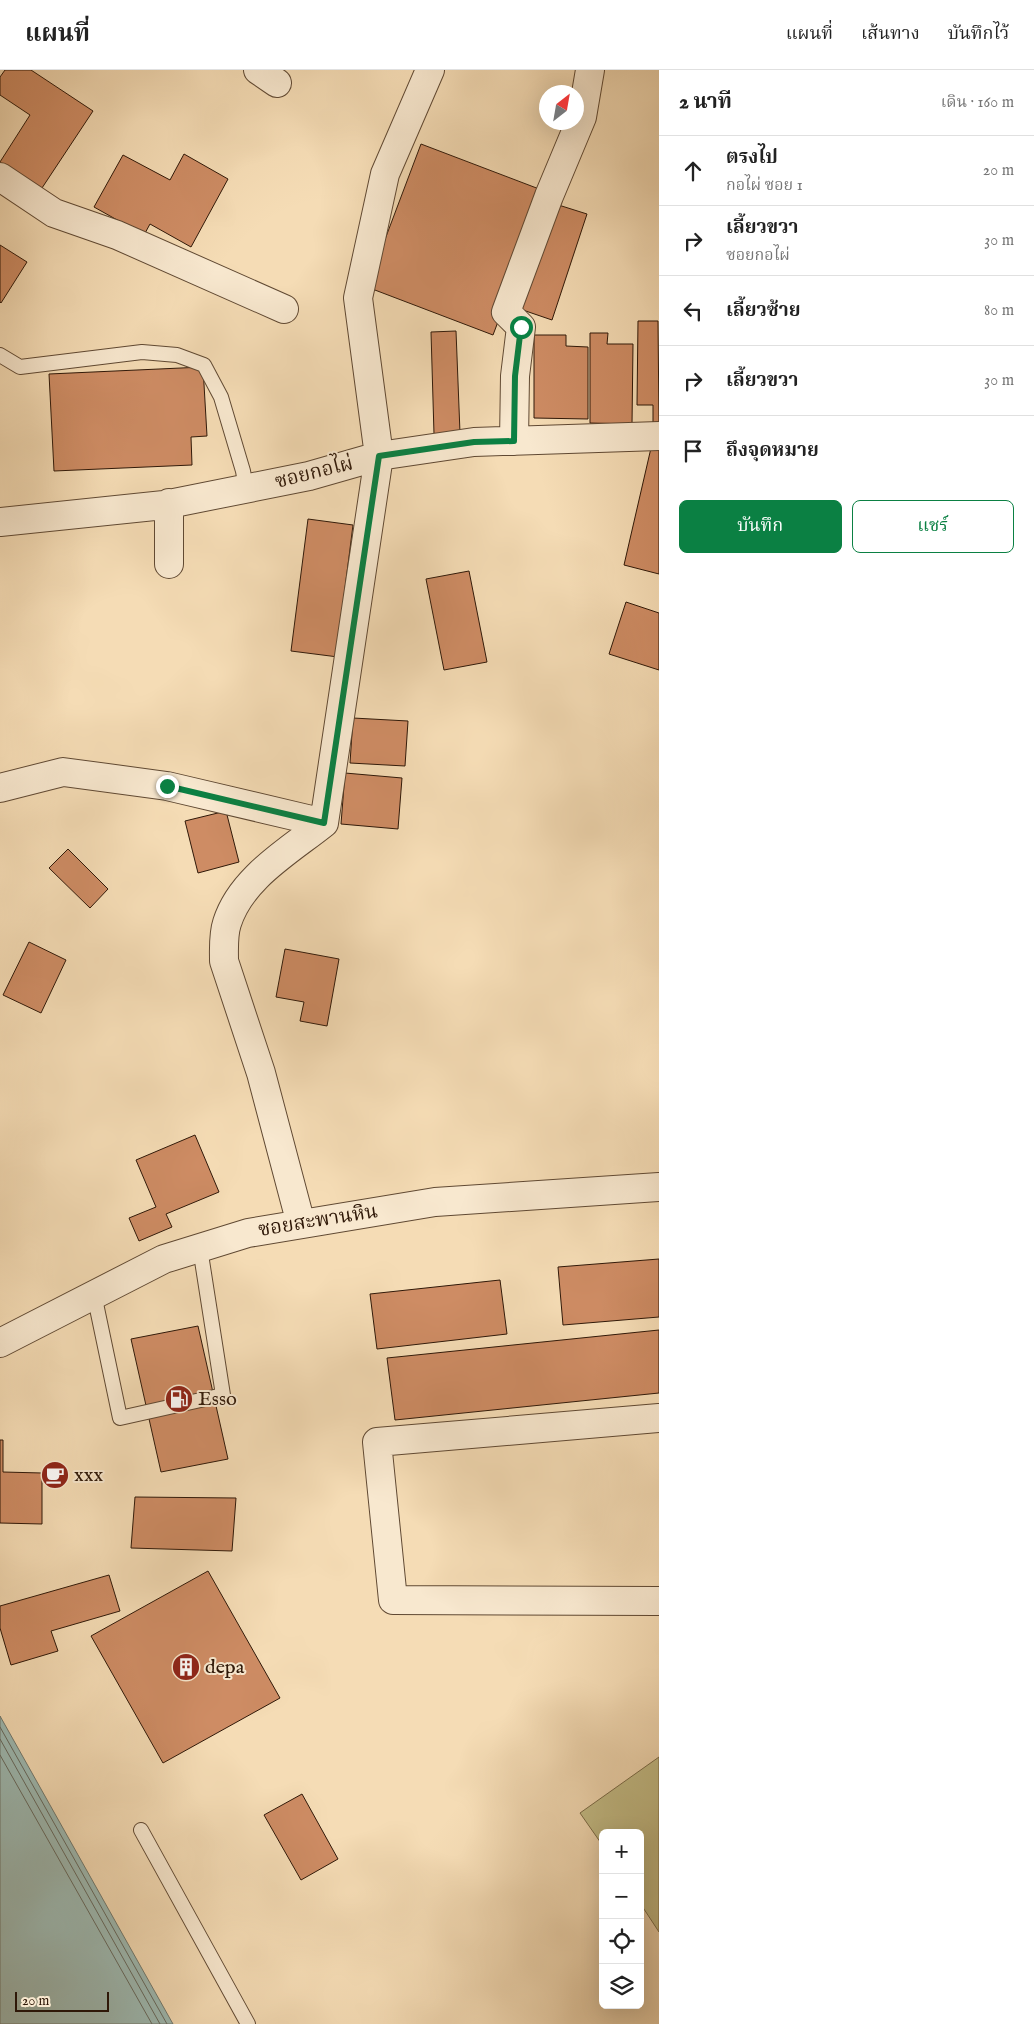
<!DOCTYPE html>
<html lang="th">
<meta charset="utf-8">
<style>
body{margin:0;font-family:"IM FELL English","Noto Serif Thai",serif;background:#f2f2f2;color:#222}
.controls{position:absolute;right:15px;bottom:15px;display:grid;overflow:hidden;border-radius:8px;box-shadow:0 5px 20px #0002}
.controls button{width:45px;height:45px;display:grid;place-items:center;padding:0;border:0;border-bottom:1px solid #e0e0e0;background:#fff;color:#222;font:25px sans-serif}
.compass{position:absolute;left:539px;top:15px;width:45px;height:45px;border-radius:50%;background:#fff;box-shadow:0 5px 20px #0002;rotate:31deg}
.scale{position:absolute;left:15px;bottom:12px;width:94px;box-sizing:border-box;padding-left:5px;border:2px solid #2f1808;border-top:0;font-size:14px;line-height:18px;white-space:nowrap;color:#2f1808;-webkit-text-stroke:4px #f8e8cf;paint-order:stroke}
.stop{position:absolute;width:15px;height:15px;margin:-11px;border:4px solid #0b8043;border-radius:50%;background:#fff}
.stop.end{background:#0b8043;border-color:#fff;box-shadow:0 1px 5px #0008}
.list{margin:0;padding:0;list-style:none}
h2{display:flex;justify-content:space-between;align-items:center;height:65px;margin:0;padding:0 20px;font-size:21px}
h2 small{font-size:16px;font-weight:400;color:#767676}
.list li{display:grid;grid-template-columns:32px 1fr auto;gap:15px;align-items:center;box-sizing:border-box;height:70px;padding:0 20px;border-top:1px solid #e0e0e0}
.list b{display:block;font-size:19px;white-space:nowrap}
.list p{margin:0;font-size:16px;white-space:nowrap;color:#767676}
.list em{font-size:16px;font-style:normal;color:#767676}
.actions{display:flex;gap:10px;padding:15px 20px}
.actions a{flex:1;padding:11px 0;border:1px solid #0b8043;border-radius:8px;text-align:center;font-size:18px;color:#0b8043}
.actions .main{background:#0b8043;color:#fff}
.icon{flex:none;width:28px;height:28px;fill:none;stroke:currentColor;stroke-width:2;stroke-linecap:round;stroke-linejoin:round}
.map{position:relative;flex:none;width:659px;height:1954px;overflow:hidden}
header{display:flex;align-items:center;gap:30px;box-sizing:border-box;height:70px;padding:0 25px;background:#fff;border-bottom:1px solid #e0e0e0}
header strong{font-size:24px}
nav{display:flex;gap:28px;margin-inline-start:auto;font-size:18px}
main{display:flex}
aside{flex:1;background:#fff}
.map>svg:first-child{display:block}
.green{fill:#c4be88;stroke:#7a6b48}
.water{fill:#9dbab3;stroke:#71796f}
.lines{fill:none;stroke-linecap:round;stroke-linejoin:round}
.shore{stroke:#66695e;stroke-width:1}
.building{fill:#ce8c64;stroke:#2f1808}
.service-casing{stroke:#604933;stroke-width:16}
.minor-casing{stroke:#604933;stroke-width:30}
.service{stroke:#f8e8cf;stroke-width:14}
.minor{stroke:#f8e8cf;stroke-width:28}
.route{stroke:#0b8043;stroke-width:6}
.labels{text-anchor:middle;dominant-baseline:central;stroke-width:4;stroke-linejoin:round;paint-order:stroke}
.street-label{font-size:20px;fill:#2f1808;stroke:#f8e8cf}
.poi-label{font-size:20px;fill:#2f1808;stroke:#f8e8cf;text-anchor:start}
</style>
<header>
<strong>แผนที่</strong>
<nav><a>แผนที่</a><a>เส้นทาง</a><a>บันทึกไว้</a></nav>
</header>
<main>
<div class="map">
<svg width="659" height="1954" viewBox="0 0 659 1954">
<rect width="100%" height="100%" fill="#f5dcb5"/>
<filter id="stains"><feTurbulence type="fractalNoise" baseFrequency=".004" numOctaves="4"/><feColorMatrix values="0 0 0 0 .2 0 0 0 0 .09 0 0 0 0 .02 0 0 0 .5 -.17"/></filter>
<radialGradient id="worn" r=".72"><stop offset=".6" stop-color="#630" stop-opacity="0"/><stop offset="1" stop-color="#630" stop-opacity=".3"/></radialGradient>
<path class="green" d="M659,1687V1862L640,1833V1763H603V1776L580,1743Z"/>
<path class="water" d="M0,1646L173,1954H0Z"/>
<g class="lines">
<path class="shore" d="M0,1657L167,1954
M0,1669L160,1954
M0,1685L152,1954"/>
</g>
<path class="building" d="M5,0H31L93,41L38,124L0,98V92L30,45L0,25V7Z
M421,74L547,122L493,265L367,217Z
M184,84L228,109L191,177L150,154L144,165L94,137L123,85L170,110Z
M549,132L587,144L552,250L514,237Z
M0,175L27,192L1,233L0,232Z
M638,251H658L659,354H653V335H637Z
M456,261L460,363L434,364L431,262Z
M590,263H608L607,274H633L632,354L590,353Z
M534,265H566V276L588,277V349L534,348Z
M203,297L207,366L191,367L192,395L54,401L49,304Z
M651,378L659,380V504L624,495Z
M308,449L353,455L341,550L346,588L291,581Z
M469,501L487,592L444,600L426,509Z
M626,532L659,543V600L609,584Z
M353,648L408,651L405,696L350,693Z
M345,703L402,708L398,759L341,754Z
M226,741L239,792L198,803L185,751Z
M68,779L108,819L90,838L49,798Z
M29,872L66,890L41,943L3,925Z
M285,879L339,889L327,956L300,951L304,932L276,927Z
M195,1065L219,1122L166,1144L172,1157L139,1171L129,1148L156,1137L136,1090Z
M659,1189V1247L563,1255L558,1197Z
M500,1210L507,1264L377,1279L370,1224Z
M198,1256L228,1389L161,1402L131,1269Z
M659,1260V1323L395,1350L387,1288Z
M0,1370H3V1402L42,1403V1454L0,1453Z
M135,1427L236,1428L232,1481L131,1478Z
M208,1501L280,1628L163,1693L91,1566Z
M109,1505L120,1541L51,1561L58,1581L11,1595L0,1558V1536Z
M302,1724L338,1789L301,1810L264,1745Z"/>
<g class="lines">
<defs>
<path id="service" d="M0,285L20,297L142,282L177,285L204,295L221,327L243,401L246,418
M94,1224L120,1348L223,1325L200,1178
M141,1760L248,1954"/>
<path id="minor" d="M258,0L277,13
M0,107L54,143L117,165L284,239
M514,371L515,306L521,257L506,242L549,126L582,47L590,0
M0,452L164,435L309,406L379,386L474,372L659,366
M169,494V433
M0,718L63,702L167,716L324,753L379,386L358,228L385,104L430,0
M301,1154L261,1003L224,891C224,878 223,865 227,853C241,808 289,781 324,753
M0,1273L164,1189L248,1163L435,1132L659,1117
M659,1348L377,1372L393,1530L659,1531"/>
</defs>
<use href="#service" class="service-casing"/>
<use href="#minor" class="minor-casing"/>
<use href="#service" class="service"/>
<use href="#minor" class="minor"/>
</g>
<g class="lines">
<path class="route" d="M167,716L324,753L379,386L474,372L514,371L515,306L521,257"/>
</g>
<defs>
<symbol id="fuel-disc" viewBox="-11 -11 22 22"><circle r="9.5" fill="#8f2418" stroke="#f8e8cf"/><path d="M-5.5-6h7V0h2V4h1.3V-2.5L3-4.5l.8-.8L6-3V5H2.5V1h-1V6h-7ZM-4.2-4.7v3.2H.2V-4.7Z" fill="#fff"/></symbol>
<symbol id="cafe-disc" viewBox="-11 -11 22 22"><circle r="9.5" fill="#8f2418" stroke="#f8e8cf"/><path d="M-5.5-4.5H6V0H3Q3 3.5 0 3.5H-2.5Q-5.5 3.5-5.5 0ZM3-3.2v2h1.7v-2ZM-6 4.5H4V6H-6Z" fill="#fff"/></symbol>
<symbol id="building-disc" viewBox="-11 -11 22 22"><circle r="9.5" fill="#8f2418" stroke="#f8e8cf"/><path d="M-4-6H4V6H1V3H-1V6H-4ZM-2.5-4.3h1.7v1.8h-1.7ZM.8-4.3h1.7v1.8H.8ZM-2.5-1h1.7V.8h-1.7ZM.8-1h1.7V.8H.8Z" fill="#fff"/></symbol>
</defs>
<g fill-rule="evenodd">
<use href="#fuel-disc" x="163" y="1313" width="32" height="32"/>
<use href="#cafe-disc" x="39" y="1389" width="32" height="32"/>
<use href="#building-disc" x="170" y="1581" width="32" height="32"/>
</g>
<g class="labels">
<g class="street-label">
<text transform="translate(314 403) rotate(-14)">ซอยกอไผ่</text>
<text transform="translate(318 1151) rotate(-9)">ซอยสะพานหิน</text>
</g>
<g class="poi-label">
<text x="198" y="1329">Esso</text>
<text x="74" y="1405">xxx</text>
<text x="205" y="1597">depa</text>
</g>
</g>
<rect width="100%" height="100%" filter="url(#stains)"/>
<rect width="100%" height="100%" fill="url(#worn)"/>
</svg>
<div class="controls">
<button>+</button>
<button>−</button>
<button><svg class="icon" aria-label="locate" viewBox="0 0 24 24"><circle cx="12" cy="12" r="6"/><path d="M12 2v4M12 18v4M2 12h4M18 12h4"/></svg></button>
<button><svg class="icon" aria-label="layers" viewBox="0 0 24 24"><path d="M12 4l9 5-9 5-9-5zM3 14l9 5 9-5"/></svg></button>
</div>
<svg class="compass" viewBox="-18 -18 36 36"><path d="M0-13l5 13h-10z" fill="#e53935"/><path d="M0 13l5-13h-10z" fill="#767676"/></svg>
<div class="scale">20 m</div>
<div class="stop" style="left:521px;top:257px"></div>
<div class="stop end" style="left:167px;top:716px"></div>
</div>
<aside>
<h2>2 นาที<small>เดิน · 160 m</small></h2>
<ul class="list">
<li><svg class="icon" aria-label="ahead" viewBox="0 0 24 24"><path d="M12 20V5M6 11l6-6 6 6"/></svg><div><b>ตรงไป</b><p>กอไผ่ ซอย 1</p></div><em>20 m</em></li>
<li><svg class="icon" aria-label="right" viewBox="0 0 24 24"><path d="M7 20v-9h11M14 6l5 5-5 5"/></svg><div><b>เลี้ยวขวา</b><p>ซอยกอไผ่</p></div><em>30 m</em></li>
<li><svg class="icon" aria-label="left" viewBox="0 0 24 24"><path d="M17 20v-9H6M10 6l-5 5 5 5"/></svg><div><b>เลี้ยวซ้าย</b></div><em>80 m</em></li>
<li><svg class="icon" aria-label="right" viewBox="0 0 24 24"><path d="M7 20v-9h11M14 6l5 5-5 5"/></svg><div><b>เลี้ยวขวา</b></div><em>30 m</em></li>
<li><svg class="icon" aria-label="arrive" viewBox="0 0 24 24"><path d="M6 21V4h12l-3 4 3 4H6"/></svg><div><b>ถึงจุดหมาย</b></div></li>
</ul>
<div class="actions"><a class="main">บันทึก</a><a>แชร์</a></div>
</aside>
</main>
